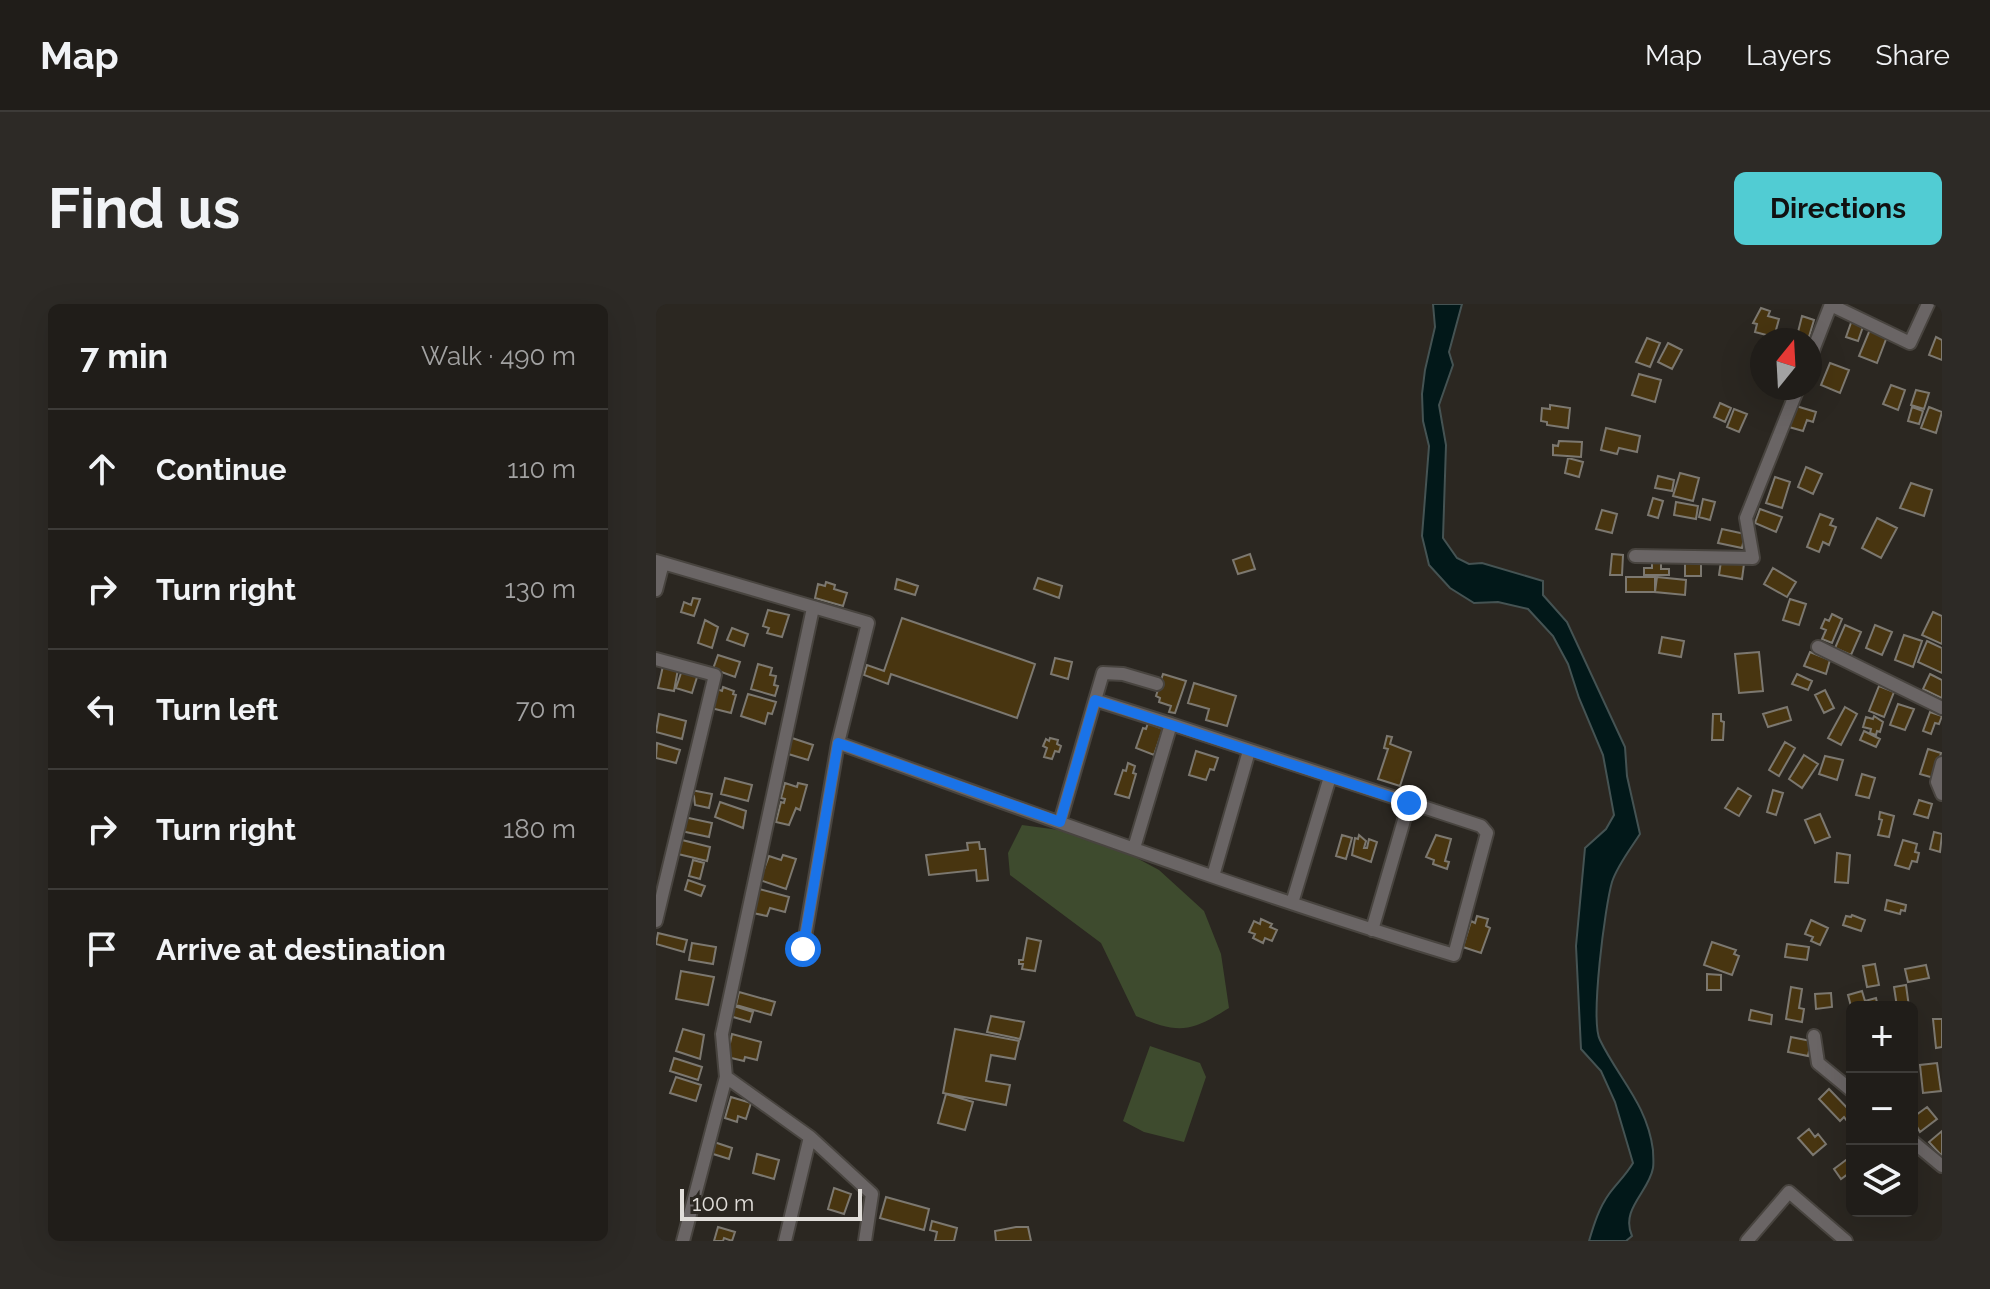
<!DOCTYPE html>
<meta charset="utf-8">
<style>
body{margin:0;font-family:Raleway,sans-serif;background:#2d2a26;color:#f1f3f6}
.controls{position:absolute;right:24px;bottom:24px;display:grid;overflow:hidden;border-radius:12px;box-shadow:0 8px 32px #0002}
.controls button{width:72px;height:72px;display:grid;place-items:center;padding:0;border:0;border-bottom:2px solid #3d3b38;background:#201d19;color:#f1f3f6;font:40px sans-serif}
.compass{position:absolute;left:1094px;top:24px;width:72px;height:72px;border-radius:50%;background:#201d19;box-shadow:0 8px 32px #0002;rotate:18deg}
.scale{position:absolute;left:24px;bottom:20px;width:182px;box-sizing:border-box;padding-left:8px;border:4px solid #e1deda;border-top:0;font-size:22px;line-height:28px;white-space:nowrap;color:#e1deda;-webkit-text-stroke:6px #2b2721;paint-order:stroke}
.stop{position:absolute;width:24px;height:24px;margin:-18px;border:6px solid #1a73e8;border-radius:50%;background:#fff}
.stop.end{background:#1a73e8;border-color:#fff;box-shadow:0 2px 8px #0008}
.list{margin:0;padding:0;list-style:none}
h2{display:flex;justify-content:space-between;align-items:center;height:104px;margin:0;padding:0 32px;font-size:34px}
h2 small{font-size:26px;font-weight:400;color:#a2a2a2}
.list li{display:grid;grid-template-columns:52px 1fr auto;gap:24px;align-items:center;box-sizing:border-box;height:120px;padding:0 32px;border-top:2px solid #3d3b38}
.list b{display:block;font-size:30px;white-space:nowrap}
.list em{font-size:26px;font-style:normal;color:#a2a2a2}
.icon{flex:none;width:44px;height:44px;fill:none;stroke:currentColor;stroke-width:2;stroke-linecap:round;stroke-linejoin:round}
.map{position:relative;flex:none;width:1286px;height:937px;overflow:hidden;border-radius:12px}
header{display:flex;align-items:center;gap:48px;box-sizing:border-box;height:112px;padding:0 40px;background:#201d19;border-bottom:2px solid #3d3b38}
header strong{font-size:38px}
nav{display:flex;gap:44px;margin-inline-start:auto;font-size:28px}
.intro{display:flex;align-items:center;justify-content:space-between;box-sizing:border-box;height:192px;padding:0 48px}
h1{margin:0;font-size:56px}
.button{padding:20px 36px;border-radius:12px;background:#51ccd3;color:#111;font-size:28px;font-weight:700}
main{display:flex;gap:48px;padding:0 48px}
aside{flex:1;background:#201d19;border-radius:12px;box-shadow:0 8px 32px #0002}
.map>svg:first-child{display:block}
.green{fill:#3e4b2e}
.water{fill:#021819;stroke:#455353;stroke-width:2}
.building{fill:#483510;stroke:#7c7870;stroke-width:2}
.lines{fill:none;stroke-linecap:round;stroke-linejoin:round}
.street-casing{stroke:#48443f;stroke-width:16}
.street{stroke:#6a6565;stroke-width:12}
.route{stroke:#1a73e8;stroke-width:10}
</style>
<header>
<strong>Map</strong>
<nav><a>Map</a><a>Layers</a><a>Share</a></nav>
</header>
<div class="intro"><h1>Find us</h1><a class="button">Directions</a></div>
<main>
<aside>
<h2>7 min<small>Walk · 490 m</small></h2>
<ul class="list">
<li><svg class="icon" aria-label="ahead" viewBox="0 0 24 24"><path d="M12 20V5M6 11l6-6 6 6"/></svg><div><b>Continue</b></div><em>110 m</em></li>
<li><svg class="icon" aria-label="right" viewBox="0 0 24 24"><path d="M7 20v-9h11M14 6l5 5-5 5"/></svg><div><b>Turn right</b></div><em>130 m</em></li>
<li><svg class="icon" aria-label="left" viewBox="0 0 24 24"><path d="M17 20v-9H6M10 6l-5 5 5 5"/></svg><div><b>Turn left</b></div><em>70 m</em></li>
<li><svg class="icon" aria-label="right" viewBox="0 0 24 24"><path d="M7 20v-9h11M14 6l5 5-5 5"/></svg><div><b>Turn right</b></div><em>180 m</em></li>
<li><svg class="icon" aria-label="arrive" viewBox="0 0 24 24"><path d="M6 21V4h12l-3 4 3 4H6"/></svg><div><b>Arrive at destination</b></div></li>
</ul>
</aside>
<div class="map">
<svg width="1286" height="937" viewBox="0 0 1286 937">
<rect width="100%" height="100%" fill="#2b2721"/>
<path class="green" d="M366,521L403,526L477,552L503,566L548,607L565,650L573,704C533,729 523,730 480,712L445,639L354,571L352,549Z
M494,742L544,759L550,773L528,838L488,828L467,817Z"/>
<path class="water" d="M777,0H806L793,48L797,61L783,101L790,141L787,234L801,254L813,260L826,259L887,277V291L911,318L969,443L971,472L984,530C975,544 961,562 956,578C949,602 934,717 944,736C963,775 991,800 997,846C997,851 998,859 997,864C993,888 964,905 976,932L970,937H933C938,920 943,904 953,890C961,879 970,871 977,859L959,798L945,767L925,745L920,642L929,544L950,525L958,511L947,451L923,394L912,360L897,332L872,305L842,298L818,299L794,284L773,261L766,232L773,142L767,117L766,90L769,66L779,23Z"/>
<path class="building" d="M1105,4L1114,7L1112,12L1123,15L1118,33L1099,28L1101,20L1097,19Z
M1146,12L1158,16L1152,36H1140Z
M1197,13L1209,17L1202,37L1190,33Z
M1215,23L1232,30L1221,59L1203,52Z
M1280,33L1286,36V56L1273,51Z
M991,34L1004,39L994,63L980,58Z
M1012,39L1026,46L1016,65L1002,58Z
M1174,59L1193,66L1184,89L1165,81Z
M983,70L1005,76L999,98L976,91Z
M1235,81L1249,86L1242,106L1227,100Z
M1260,86L1273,89L1268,105L1255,101Z
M1064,99L1075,104L1069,118L1058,113Z
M894,101L914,104L912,124L891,121V118L885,117L886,104L894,105Z
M1140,102L1160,108L1157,118L1151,116L1147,127L1133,123Z
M1256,103L1267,107L1263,120L1252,117Z
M1273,103L1286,108L1280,129L1265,124Z
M1078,105L1091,110L1083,128L1071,123Z
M950,124L984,132L981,148L963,144L961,150L945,146Z
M903,137L926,138L925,153L897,151V141L902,142Z
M912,154L927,158L923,173L909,169Z
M1150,163L1166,170L1157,190L1142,183Z
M1024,169L1043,174L1037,197L1017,192Z
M1002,172L1018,176L1016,187L999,184Z
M1119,173L1134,178L1126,204L1110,199Z
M1255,179L1276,186L1268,212L1244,204Z
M997,194L1007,197L1002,214L992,211Z
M1047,195L1059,198L1054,216L1043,213Z
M1020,198L1042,202L1040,215L1018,211Z
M1104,205L1126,213L1120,228L1099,219Z
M946,206L961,210L956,229L940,225Z
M1164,210L1177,215L1174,221L1180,223L1173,241L1167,238L1163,248L1151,243Z
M1221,214L1241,224L1225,254L1206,244Z
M1066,225L1089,230L1086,244L1062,239Z
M594,250L599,265L582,270L577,256Z
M956,250L967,251L966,271H954Z
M1029,255H1045V272H1029Z
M1065,257L1088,260L1086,275L1063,271Z
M996,258H1005V265H1013V271H988V264H996Z
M1117,264L1140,278L1131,293L1108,280Z
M970,273H999V288H970Z
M1001,273L1030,276L1029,291L999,288Z
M382,274L406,282L403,294L378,285Z
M241,275L262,282L259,291L239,285Z
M170,278L179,281L178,285L191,289L187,302L159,294L162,280L169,282Z
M37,294L44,295L38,312L25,308L28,298L35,301Z
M1134,295L1150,300L1143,321L1127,316Z
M112,306L133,311L126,333L111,329L113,324L107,322Z
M1277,308L1286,312V340L1266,331Z
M1176,310L1186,315L1176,339L1166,335L1170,326L1165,324L1169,315L1173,317Z
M246,314L379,360L361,414L235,370L232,380L208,371L211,361L228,367Z
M49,316L62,323L56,344L42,339Z
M1189,321L1205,328L1195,351L1179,344Z
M1219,321L1236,328L1226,351L1210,344Z
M76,324L92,330L88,342L71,336Z
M1248,331L1266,337L1257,363L1239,356Z
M1006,333L1028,337L1025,353L1003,349Z
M1271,337L1286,344V369L1262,358Z
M1103,348L1107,387L1083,389L1079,350Z
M1154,348L1174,356L1170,370L1148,362Z
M62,351L84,358L79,373L57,365Z
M399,354L416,358L412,375L395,370Z
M102,360L116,364L114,371L120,372L118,381L122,382L119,392L95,385Z
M7,362L22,365L18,387L2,384Z
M26,366L42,370L36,389L20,384Z
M507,370L530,377L519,409L513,408L515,402L503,398L504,394L500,392Z
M1141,370L1156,377L1152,386L1136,380Z
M1274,370L1286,376V394L1267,385Z
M538,379L580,392L571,422L550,416L553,405L532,399Z
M1223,382L1238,388L1228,413L1213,407Z
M67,383L78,387L77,390L80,391L75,409L55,404L61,385L66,387Z
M1169,386L1178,404L1168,409L1159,391Z
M92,390L120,398L116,410L112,409L109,420L85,412Z
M1242,400L1258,405L1249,426L1234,421Z
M1131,403L1135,416L1112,423L1107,410Z
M1189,403L1201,410L1185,441L1172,434Z
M1274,408L1286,412L1283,420L1279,419L1275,430L1267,427Z
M3,410L30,417L26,435L0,428Z
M1057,410H1065V417L1068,418L1067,436H1056Z
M1218,412L1227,418L1224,428L1221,427L1220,431L1214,429L1215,425L1207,423L1210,413L1217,415Z
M492,419L507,425L498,451L480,444L487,424L490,425Z
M1208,427L1224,435L1220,443L1204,436Z
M731,432L736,433L734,440L755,448L744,482L722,475L732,445L728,444Z
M133,433L157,441L152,456L129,449Z
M394,434L402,436L401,440L405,442L403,448L399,447L396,455L388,453L391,444L387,442L390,435L393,437Z
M1129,438L1139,444L1123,472L1113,466Z
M1,439L24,446L20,459L0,454Z
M1272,445L1285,449L1278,474L1264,470Z
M540,447L562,454L558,466L554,465L550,476L533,471Z
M1148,451L1162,460L1146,484L1133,475Z
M1169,452L1187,456L1181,476L1163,470Z
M472,459L479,462L477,469L480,470L473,494L459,490L467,466L470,467Z
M1206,470L1219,474L1213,494L1200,491Z
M69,474L96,481L92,497L65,490Z
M129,479L141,483L142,479L151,481L144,506L140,504L133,521L120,518L125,498L128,499L129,495L125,494Z
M1082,484L1095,492L1083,512L1069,504Z
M35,486L56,490L53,504L39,501L38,492L34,491Z
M1117,486L1127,489L1120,511L1111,508Z
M1263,496L1276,500L1272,514L1258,510Z
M64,498L90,507L87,524L59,513Z
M1224,508L1238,512L1233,533L1222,531L1226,516L1223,515Z
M1164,510L1174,533L1159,539L1149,516Z
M28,513L56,519L53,533L25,527Z
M1278,528L1286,530L1284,548L1274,545Z
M686,531L696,534L690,555L680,552Z
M703,531L710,537L708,544H711L713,535L721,538L715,558L696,551L699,534L702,535Z
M780,531L795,535L789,557L793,558L791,565L777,560L778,556L770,553Z
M26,536L54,543L51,557L22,550Z
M1247,536L1261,540L1259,548L1263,549L1261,558L1256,557L1253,565L1239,561Z
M323,538L324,545H329L332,576L321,577L320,566L273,571L270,551L312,546L311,539Z
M1181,549L1194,551L1192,579L1179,578Z
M127,551L140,555L130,585L104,576L113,552L125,556Z
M37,556L48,559L44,575L33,572Z
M32,576L49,582L45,592L29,586Z
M103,585L133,593L129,608L114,604L111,612L97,609Z
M1231,596L1250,601L1249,607L1245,606L1244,610L1229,606Z
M1196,611L1209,616L1205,627L1187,621L1190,612L1195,613Z
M821,612L832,615L830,622L834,624L825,649L807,643L815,617L819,619Z
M605,615L616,620L614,623L621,626L616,637L609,634L607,639L597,634L599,630L593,628L598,617L604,620Z
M1155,616L1172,624L1164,641L1155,637L1157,633L1149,630Z
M2,629L31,636L28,648L0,640Z
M371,634L385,637L379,667L366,665L367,660H363V656H367Z
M1056,638L1080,646L1078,650L1083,652L1076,671L1048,661Z
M36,639L60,643L57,660L33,656Z
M1131,640L1153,643L1151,656L1129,653Z
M1219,660L1223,681L1211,683L1207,662Z
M1270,661L1273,674L1252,678L1249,665Z
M25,667L58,673L52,701L20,695Z
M1051,670L1065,671V686H1051Z
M1250,681L1253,703H1241L1238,683Z
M1135,683L1146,685L1143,704L1148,705L1146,718L1130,715Z
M1206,687L1209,697L1220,694L1222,703H1196V706L1192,691Z
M83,688L119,698L115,711L80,701Z
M1175,689L1176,703L1160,705L1159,690Z
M78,702L97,708L94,718L74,712Z
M1095,706L1116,711L1115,720L1093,716Z
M335,712L368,718L364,735L331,728Z
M1277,715H1286V743L1280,744Z
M27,725L48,731L44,755L20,747Z
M299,725L363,737L359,755L335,751L330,777L354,781L350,801L287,789Z
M76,730L105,738L101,756L89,753L88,757L71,753Z
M1135,733L1155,737L1152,752L1132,748Z
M18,754L46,763L42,776L14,767Z
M1281,759L1285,787L1267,789L1264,761Z
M20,773L45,781L40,797L14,789Z
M1173,785L1196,809L1191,817L1188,813L1184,817L1163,795Z
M290,790L317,798L309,826L282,819Z
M75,793L95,799L90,815L82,812L81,818L69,814Z
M1271,803L1281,815L1264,828L1256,814Z
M1153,825L1159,833L1162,830L1170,840L1157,851L1142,834Z
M1286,827V852L1273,838Z
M58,838L76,844L73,855L54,849Z
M101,850L123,856L118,875L97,869Z
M1194,853L1196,867L1185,875L1178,865Z
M178,884L195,890L188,910L172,905Z
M230,893L273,905L268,926L224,914Z
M276,917L301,924L298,937H279L281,928L274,926Z
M62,923L79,928L76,937L68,934L67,937H58Z
M360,923H372L375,937H340L339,927Z"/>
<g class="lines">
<defs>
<path id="street" d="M1175,1L1254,39L1272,0
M1154,54L1175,0
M979,252L1097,254L1090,214L1142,84
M0,257L212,319L182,439C386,512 590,588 798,651L831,529L825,522L515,420L478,544
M0,286L7,259
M157,304L66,730L70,773L154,833L216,890L209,937
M1162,343L1286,404
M0,355L59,371L0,617
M439,396L447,369L467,370L501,380
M1286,459L1281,478L1286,490
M404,518L439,396L515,420
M557,572L593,447
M636,599L674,473
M716,626L753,499
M147,645L182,439
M1158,732L1162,759L1196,787
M1256,837L1286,862
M27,937L70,773
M129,937L154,833
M1091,937L1133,888L1190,937"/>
</defs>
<use href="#street" class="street-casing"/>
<use href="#street" class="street"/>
</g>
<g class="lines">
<path class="route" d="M147,645L182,439L404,518L439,396L753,499"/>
</g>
</svg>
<div class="controls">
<button>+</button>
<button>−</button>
<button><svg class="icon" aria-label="layers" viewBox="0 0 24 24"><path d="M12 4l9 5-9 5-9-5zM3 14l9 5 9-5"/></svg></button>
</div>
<svg class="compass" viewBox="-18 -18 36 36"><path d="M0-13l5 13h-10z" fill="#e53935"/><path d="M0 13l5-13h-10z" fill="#a2a2a2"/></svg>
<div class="scale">100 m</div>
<div class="stop" style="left:147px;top:645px"></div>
<div class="stop end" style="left:753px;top:499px"></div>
</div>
</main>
